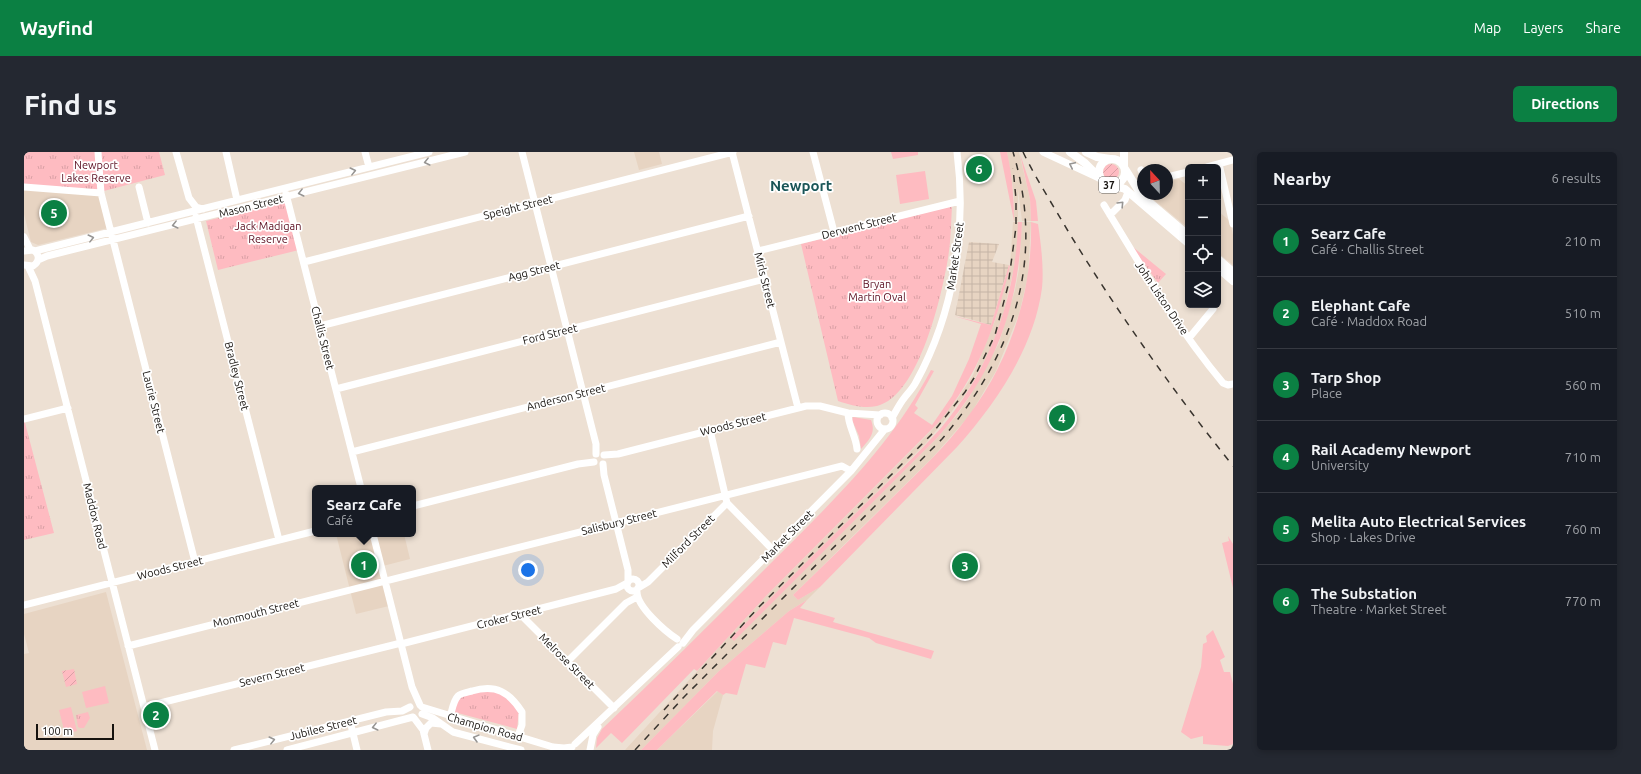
<!DOCTYPE html>
<meta charset="utf-8">
<style>
body{margin:0;font-family:Ubuntu,sans-serif;background:#242831;color:#f1f3f6}
.controls{position:absolute;right:12px;top:12px;display:grid;overflow:hidden;border-radius:6px;box-shadow:0 2px 6px #0003}
.controls button{width:36px;height:36px;display:grid;place-items:center;padding:0;border:0;border-bottom:1px solid #363941;background:#171b24;color:#f1f3f6;font:20px sans-serif}
.compass{position:absolute;left:1113px;top:12px;width:36px;height:36px;border-radius:50%;background:#171b24;box-shadow:0 2px 6px #0003;rotate:338deg}
.scale{position:absolute;left:12px;bottom:10px;width:78px;box-sizing:border-box;padding-left:4px;border:2px solid #17130f;border-top:0;font-size:11px;line-height:14px;white-space:nowrap;color:#17130f;-webkit-text-stroke:3px #fff;paint-order:stroke}
.you{position:absolute;left:504px;top:418px;width:14px;height:14px;margin:-10px;border:3px solid #fff;border-radius:50%;background:#1a73e8;box-shadow:0 0 0 6px #1a73e833}
.badge{display:grid;place-items:center;width:26px;height:26px;border-radius:50%;background:#0b8043;color:#fff;font-size:13px;font-weight:700}
.pin{position:absolute;translate:-50% -50%;border:2px solid #fff;box-shadow:0 1px 4px #0006}
.popup{position:absolute;left:288px;top:333px;width:104px;height:52px;box-sizing:border-box;display:grid;place-content:center;border-radius:6px;background:#171b24;filter:drop-shadow(0 1px 3px #0005);font-size:13px;white-space:nowrap;color:#9ea1a6}
.popup b{font-size:15px;color:#f1f3f6}
.popup::after{content:'';position:absolute;left:50%;top:100%;margin-left:-8px;border:8px solid transparent;border-top-color:#171b24}
.list{margin:0;padding:0;list-style:none}
h2{display:flex;justify-content:space-between;align-items:center;height:52px;margin:0;padding:0 16px;font-size:17px}
h2 small{font-size:13px;font-weight:400;color:#9ea1a6}
.list li{display:grid;grid-template-columns:26px 1fr auto;gap:12px;align-items:center;box-sizing:border-box;height:72px;padding:0 16px;border-top:1px solid #363941}
.list b{display:block;font-size:15px;white-space:nowrap}
.list p{margin:0;font-size:13px;white-space:nowrap;color:#9ea1a6}
.list em{font-size:13px;font-style:normal;color:#9ea1a6}
.icon{flex:none;width:22px;height:22px;fill:none;stroke:currentColor;stroke-width:2;stroke-linecap:round;stroke-linejoin:round}
.map{position:relative;flex:none;width:1209px;height:598px;overflow:hidden;border-radius:6px}
header{display:flex;align-items:center;gap:24px;box-sizing:border-box;height:56px;padding:0 20px;background:#0b8043;color:#fff}
header strong{font-size:19px}
nav{display:flex;gap:22px;margin-inline-start:auto;font-size:14px}
.intro{display:flex;align-items:center;justify-content:space-between;box-sizing:border-box;height:96px;padding:0 24px}
h1{margin:0;font-size:28px}
.button{padding:10px 18px;border-radius:6px;background:#0b8043;color:#fff;font-size:14px;font-weight:700}
main{display:flex;gap:24px;padding:0 24px}
aside{flex:1;background:#171b24;border-radius:6px;box-shadow:0 2px 6px #0003}
.map>svg:first-child{display:block}
.built{fill:#e7d4c2}
.industrial{fill:url(#industrial-grid)}
.grass{fill:#febbc1}
.park{fill:url(#park-tufts)}
.garden{fill:url(#garden-furrows)}
.lines{fill:none;stroke-linecap:round;stroke-linejoin:round}
.minor{stroke:#fff;stroke-width:7}
.major{stroke:#fff;stroke-width:8}
.rail{stroke:#39342e;stroke-width:1.5;stroke-dasharray:7 7;stroke-linecap:butt}
.oneway{stroke:#979593}
.labels{text-anchor:middle;dominant-baseline:central;stroke-width:3.5;stroke-linejoin:round;paint-order:stroke}
.shield{fill:#fff;stroke:#5d5a57;stroke-width:1}
.shield-label{font-size:10px;font-weight:bold;fill:#17130f}
.park-label{font-size:11px;fill:#5c0f21;stroke:#fff}
.street-label{font-size:11px;fill:#17130f;stroke:#fff}
.district-label{font-size:15px;font-weight:bold;fill:#195557;stroke:#fff}
</style>
<header>
<strong>Wayfind</strong>
<nav><a>Map</a><a>Layers</a><a>Share</a></nav>
</header>
<div class="intro"><h1>Find us</h1><a class="button">Directions</a></div>
<main>
<div class="map">
<svg width="1209" height="598" viewBox="0 0 1209 598">
<defs>
<pattern id="industrial-grid" width="8" height="8" patternUnits="userSpaceOnUse"><rect width="8" height="8" fill="#e7d4c2"/><path d="M0 4h8M4 0v8" fill="none" stroke="#c5b5a6"/></pattern>
<pattern id="park-tufts" width="24" height="20" patternUnits="userSpaceOnUse"><rect width="24" height="20" fill="#febbc1"/><path d="M3 7l-1-3M5 7V3M7 7l1-3M15 17l-1-3M17 17v-4M19 17l1-3" fill="none" stroke="#d9a0a5"/></pattern>
<pattern id="garden-furrows" width="10" height="10" patternUnits="userSpaceOnUse"><rect width="10" height="10" fill="#febbc1"/><path d="M-1 1l2-2M0 10L10 0M9 11l2-2" fill="none" stroke="#d9a0a5"/></pattern>
</defs>
<rect width="100%" height="100%" fill="#ede0d3"/>
<path class="built" d="M610,0H635L638,12L615,18Z
M983,0H995L1006,47L1007,69H998L994,37V69H990V42Z
M1155,27L1164,34V76L1123,42H1143V30Z
M0,37L75,42L84,76L14,93L7,90L0,62Z
M1194,59L1206,69L1209,83V113L1194,101Z
M989,70H994V85L990,116L979,163L966,199L941,243L902,291L707,486L710,488L913,286L933,263L946,244L975,191L991,138L995,117L998,70H1007L1004,124L995,162L972,219L946,263L908,306L769,443L774,448L796,435L783,448L765,459L695,519L617,598H601L742,444L906,280L934,246L949,223L971,169L986,114Z
M312,382H380L386,407L355,415L365,454L332,462Z
M82,440L123,598H0V502L5,501L0,482V462Z
M694,539L699,543L689,579L688,598H633Z"/>
<path class="industrial" d="M945,90L975,92L968,110L985,113L967,173L931,163Z"/>
<path class="grass" d="M867,0H894V3L869,7Z
M976,0H983C988,23 990,45 990,69Z
M996,2L1012,49L1014,69H1007L1006,47Z
M901,19L905,47L876,52L872,23Z
M994,70H998C995,156 971,221 913,286L710,489L707,486C747,446 787,405 827,366C857,336 889,307 917,276C966,218 992,145 994,70Z
M1007,70L1014,72C1017,92 1020,116 1018,136C1010,196 972,251 933,295L796,435L774,448L769,443C801,412 833,381 864,350C892,322 922,295 945,263C986,209 1009,138 1007,70Z
M985,113L986,114C972,174 954,224 914,271L742,444L673,519L670,517L598,591L587,581L572,596L573,586L578,577C636,522 693,465 749,409C809,349 867,294 907,218L910,219L891,253L894,256L890,261L908,273L928,244L945,207L957,172L930,164L967,173Z
M829,265L847,268C852,281 846,287 837,297L835,284L828,268Z
M1204,384L1209,392V436L1198,391L1205,389Z
M783,448L776,456L811,466L809,470L910,499L907,507L852,491L845,486L770,466L762,493L749,490L741,516L722,512L713,543L702,541L699,543L693,539L633,598H617L695,519L765,459Z
M1189,478L1201,505L1196,508L1200,520H1206L1209,532V592L1204,594L1179,592V584L1167,587L1157,580L1177,515L1179,492L1183,490L1182,484Z
M81,534L85,551L62,556L58,540Z
M47,555L53,579L41,582L35,558Z"/>
<path class="park" d="M0,0H135L141,23L76,40L0,32Z
M263,49L275,98L194,118L182,69Z
M928,54C927,71 927,89 924,106C918,143 895,244 853,254C839,257 827,253 814,249L777,92Z
M1109,95L1142,122L1134,131L1109,96Z
M0,267L30,381L0,388Z
M460,537L478,541L495,559L493,577L430,560L435,545Z
M64,560L66,566L60,576H56L54,575L52,563Z"/>
<path class="garden" d="M1079 20a8 8 0 1 1 16 0a8 8 0 1 1-16 0Z
M50,517L53,532L42,535L38,519Z"/>
<g class="lines">
<path class="minor" d="M74,0L77,41
M152,0L165,46L172,55L179,57
M202,0L213,48
M341,0L345,15
M498,0L572,292V302
M708,0L774,256
M789,0L810,80
M1019,0L1075,26
M1195,12L1209,72
M1183,15L1209,8
M1117,18L1119,22
M1143,25L1164,20
M0,35L77,41L171,410
M115,35L124,71
M262,42L337,336
M1080,53C1117,114 1153,176 1199,231L1204,233L1209,232
M1086,63L1101,48L1104,40
M172,65L255,388
M0,85L6,97
M0,99L9,98C16,102 16,109 9,114L0,113
M11,99L405,0
M734,99L936,49
M14,108L23,104L441,0
M280,110L709,0
M4,114L11,129L131,598
M296,174L725,64
M1165,186L1189,157
M312,237L741,127
M824,261C824,274 832,284 833,297
M853 269a8 8 0 1 1 16 0a8 8 0 1 1-16 0Z
M868,266C872,259 876,251 881,245C885,240 889,236 892,230C930,161 943,78 933,0
M0,267L44,256
M686,278L703,351L749,398
M328,300L757,190
M580,303L594,302L782,254H796L824,261L856,263
M579,312L580,323L604,418V430
M389,354L554,312L570,310
M349,382L388,535L396,553
M603 433a6 6 0 1 1 12 0a6 6 0 1 1-12 0Z
M614,436L624,430L703,351
M613,440C613,455 642,480 653,487
M0,453L291,379
M496,462L590,556
M659,491L669,478L827,319L861,277
M377,492L592,437L603,431
M104,494L818,314L827,319
M543,510L602,451L613,445
M120,555L377,491
M398,555L529,595L540,596L548,595
M398,562L409,566L429,580L497,598
M426,565C428,559 429,549 434,544C437,541 444,540 448,539C472,532 485,540 498,560V573L494,584
M390,566L399,578L404,598
M326,569L333,598
M400,582L402,576L407,571L417,572
M551,592L654,495
M210,598L362,560L378,559L386,555
M263,598L389,565
M566,598L569,583L574,575"/>
<path class="major" d="M1046,0L1061,11L1076,26
M1062,0L1073,5L1086,7
M1100,0V15
M1075 20a13 13 0 1 1 26 0a13 13 0 1 1-26 0Z
M1101,17L1118,44L1164,83
M1088,33L1101,37L1164,91
M1194,107L1209,120
M1194,116L1209,129"/>
<path class="rail" d="M999,0C1012,27 1029,53 1044,79C1094,161 1149,239 1209,314
M640,558L734,456L907,283L941,240L950,226L971,183L984,134L992,75V47L989,16
M611,598L660,545L918,287C989,203 1022,109 989,0"/>
</g>
<defs><path id="oneway-chevron" d="M-2-3.5L2.5 0L-2 3.5" fill="none" stroke-width="1.6" stroke-linecap="round" stroke-linejoin="round"/></defs>
<g class="oneway">
<use href="#oneway-chevron" transform="translate(403 10) rotate(166)"/>
<use href="#oneway-chevron" transform="translate(1048 13) rotate(-155)"/>
<use href="#oneway-chevron" transform="translate(329 19) rotate(-14)"/>
<use href="#oneway-chevron" transform="translate(277 41) rotate(166)"/>
<use href="#oneway-chevron" transform="translate(1097 52) rotate(-46)"/>
<use href="#oneway-chevron" transform="translate(151 73) rotate(166)"/>
<use href="#oneway-chevron" transform="translate(67 86) rotate(-14)"/>
<use href="#oneway-chevron" transform="translate(351 575) rotate(166)"/>
<use href="#oneway-chevron" transform="translate(452 586) rotate(-165)"/>
<use href="#oneway-chevron" transform="translate(248 588) rotate(-14)"/>
</g>
<g class="labels">
<rect class="shield" x="1075" y="25" width="20" height="16" rx="3"/>
<g class="shield-label">
<text x="1085" y="33">37</text>
</g>
<g class="park-label">
<text x="72" y="13">Newport<tspan x="72" dy="13">Lakes Reserve</tspan></text>
<text x="244" y="74">Jack Madigan<tspan x="244" dy="13">Reserve</tspan></text>
<text x="853" y="132">Bryan<tspan x="853" dy="13">Martin Oval</tspan></text>
</g>
<g class="street-label">
<text transform="translate(227 54) rotate(-14)">Mason Street</text>
<text transform="translate(494 55) rotate(-14)">Speight Street</text>
<text transform="translate(835 74) rotate(-14)">Derwent Street</text>
<text transform="translate(931 104) rotate(-82)">Market Street</text>
<text transform="translate(510 119) rotate(-14)">Agg Street</text>
<text transform="translate(741 128) rotate(76)">Mirls Street</text>
<text transform="translate(1138 146) rotate(56)">John Liston Drive</text>
<text transform="translate(526 182) rotate(-14)">Ford Street</text>
<text transform="translate(299 186) rotate(76)">Challis Street</text>
<text transform="translate(213 224) rotate(76)">Bradley Street</text>
<text transform="translate(542 245) rotate(-14)">Anderson Street</text>
<text transform="translate(130 250) rotate(76)">Laurie Street</text>
<text transform="translate(709 272) rotate(-14)">Woods Street</text>
<text transform="translate(71 364) rotate(76)">Maddox Road</text>
<text transform="translate(595 370) rotate(-14)">Salisbury Street</text>
<text transform="translate(763 384) rotate(-45)">Market Street</text>
<text transform="translate(664 389) rotate(-45)">Milford Street</text>
<text transform="translate(146 416) rotate(-14)">Woods Street</text>
<text transform="translate(232 461) rotate(-14)">Monmouth Street</text>
<text transform="translate(485 465) rotate(-14)">Croker Street</text>
<text transform="translate(543 509) rotate(45)">Melrose Street</text>
<text transform="translate(248 523) rotate(-14)">Severn Street</text>
<text transform="translate(461 575) rotate(16)">Champion Road</text>
<text transform="translate(299 576) rotate(-14)">Jubilee Street</text>
</g>
<g class="district-label">
<text x="777" y="33">Newport</text>
</g>
</g>
</svg>
<div class="controls">
<button>+</button>
<button>−</button>
<button><svg class="icon" aria-label="locate" viewBox="0 0 24 24"><circle cx="12" cy="12" r="6"/><path d="M12 2v4M12 18v4M2 12h4M18 12h4"/></svg></button>
<button><svg class="icon" aria-label="layers" viewBox="0 0 24 24"><path d="M12 4l9 5-9 5-9-5zM3 14l9 5 9-5"/></svg></button>
</div>
<svg class="compass" viewBox="-18 -18 36 36"><path d="M0-13l5 13h-10z" fill="#e53935"/><path d="M0 13l5-13h-10z" fill="#9ea1a6"/></svg>
<div class="scale">100 m</div>
<div class="you"></div>
<div class="pin badge" style="left:340px;top:413px">1</div>
<div class="popup"><b>Searz Cafe</b>Café</div>
<div class="pin badge" style="left:132px;top:563px">2</div>
<div class="pin badge" style="left:941px;top:414px">3</div>
<div class="pin badge" style="left:1038px;top:266px">4</div>
<div class="pin badge" style="left:30px;top:61px">5</div>
<div class="pin badge" style="left:955px;top:17px">6</div>
</div>
<aside>
<h2>Nearby<small>6 results</small></h2>
<ul class="list">
<li><span class="badge">1</span><div><b>Searz Cafe</b><p>Café · Challis Street</p></div><em>210 m</em></li>
<li><span class="badge">2</span><div><b>Elephant Cafe</b><p>Café · Maddox Road</p></div><em>510 m</em></li>
<li><span class="badge">3</span><div><b>Tarp Shop</b><p>Place</p></div><em>560 m</em></li>
<li><span class="badge">4</span><div><b>Rail Academy Newport</b><p>University</p></div><em>710 m</em></li>
<li><span class="badge">5</span><div><b>Melita Auto Electrical Services</b><p>Shop · Lakes Drive</p></div><em>760 m</em></li>
<li><span class="badge">6</span><div><b>The Substation</b><p>Theatre · Market Street</p></div><em>770 m</em></li>
</ul>
</aside>
</main>
